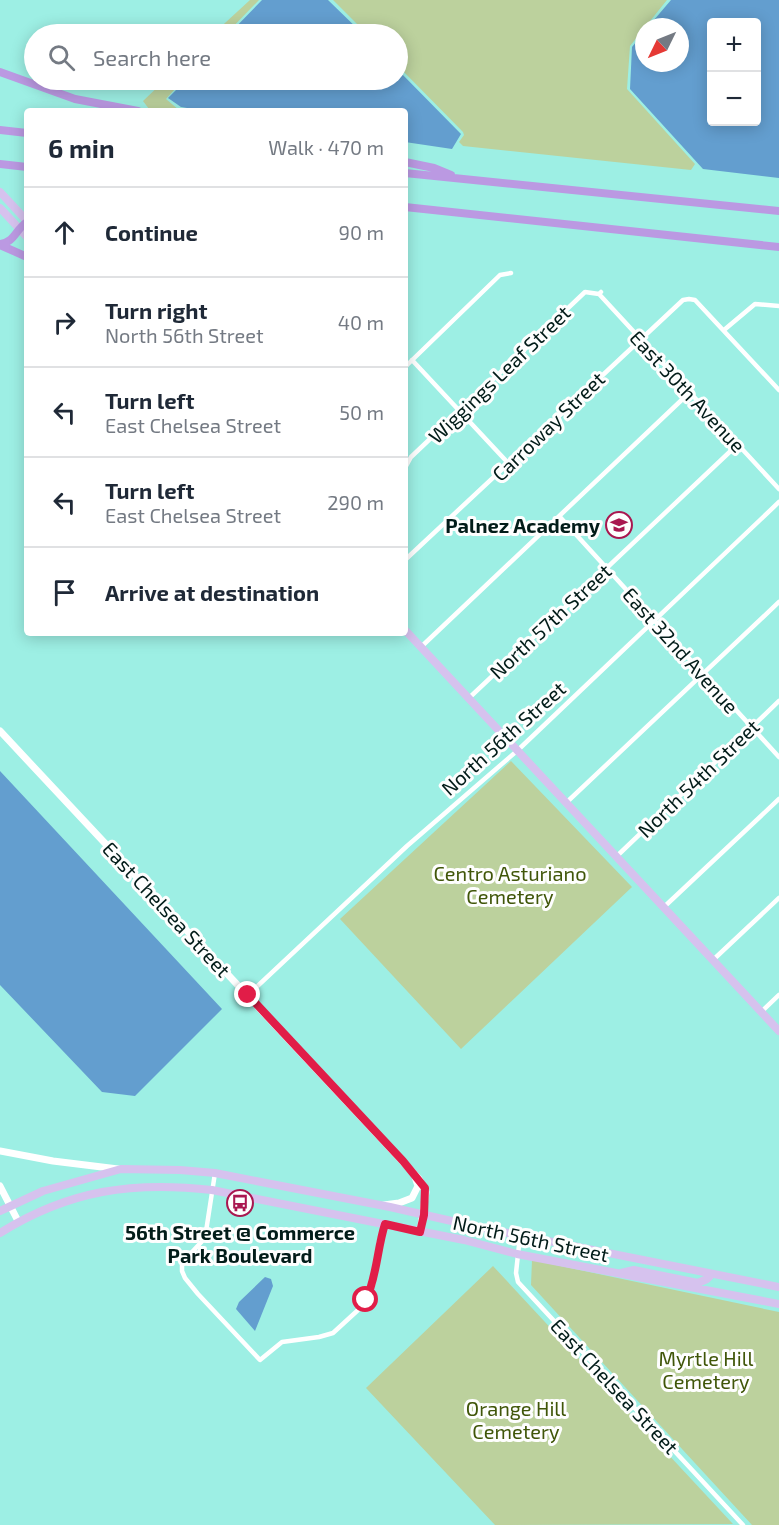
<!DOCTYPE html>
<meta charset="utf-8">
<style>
body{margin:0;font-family:"Exo 2",sans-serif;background:#f6f6f7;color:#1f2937}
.controls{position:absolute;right:18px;top:18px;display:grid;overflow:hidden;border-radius:6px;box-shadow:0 3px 15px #0003}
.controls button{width:54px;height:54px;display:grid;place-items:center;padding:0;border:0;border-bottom:2px solid #e0e1e3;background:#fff;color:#1f2937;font:30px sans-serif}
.compass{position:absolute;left:635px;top:18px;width:54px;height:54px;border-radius:50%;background:#fff;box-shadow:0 3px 15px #0003;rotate:227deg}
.stop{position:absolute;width:18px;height:18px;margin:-14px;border:4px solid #e11d48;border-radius:50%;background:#fff}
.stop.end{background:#e11d48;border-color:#fff;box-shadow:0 2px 6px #0008}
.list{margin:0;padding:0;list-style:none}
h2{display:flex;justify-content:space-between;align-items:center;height:78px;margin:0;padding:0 24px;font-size:26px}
h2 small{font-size:20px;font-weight:400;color:#747a83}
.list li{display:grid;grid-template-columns:39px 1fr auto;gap:18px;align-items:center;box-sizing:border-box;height:90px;padding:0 24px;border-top:2px solid #e0e1e3}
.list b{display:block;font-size:22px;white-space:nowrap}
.list p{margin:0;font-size:20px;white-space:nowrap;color:#747a83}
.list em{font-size:20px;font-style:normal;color:#747a83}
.icon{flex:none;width:33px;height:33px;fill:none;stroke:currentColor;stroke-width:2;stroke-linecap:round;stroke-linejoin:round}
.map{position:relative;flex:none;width:779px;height:1525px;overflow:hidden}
.search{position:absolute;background:#fff;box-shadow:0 3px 15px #0003;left:24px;top:24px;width:384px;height:66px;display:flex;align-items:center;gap:15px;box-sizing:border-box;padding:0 21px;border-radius:33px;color:#747a83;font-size:22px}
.panel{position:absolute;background:#fff;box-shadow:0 3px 15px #0003;left:24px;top:108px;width:384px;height:528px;border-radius:6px}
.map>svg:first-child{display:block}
.green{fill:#bcd19d}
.water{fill:#639ecf;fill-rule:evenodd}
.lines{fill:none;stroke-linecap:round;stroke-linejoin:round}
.street{stroke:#fff;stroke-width:4.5}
.secondary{stroke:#fff;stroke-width:7}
.primary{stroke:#d6c2ee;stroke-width:8}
.highway{stroke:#bb99e2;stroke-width:8}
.route{stroke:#e11d48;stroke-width:8}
.labels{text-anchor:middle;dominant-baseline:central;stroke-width:6;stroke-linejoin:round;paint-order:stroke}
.street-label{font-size:20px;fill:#021c19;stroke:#fefefe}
.poi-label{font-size:20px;font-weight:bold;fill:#021c19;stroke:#fefefe;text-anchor:end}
.park-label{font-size:20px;fill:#405609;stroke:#fefefe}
</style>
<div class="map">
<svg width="779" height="1525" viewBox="0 0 779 1525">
<rect width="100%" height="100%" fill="#9defe4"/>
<path class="green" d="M250,0H259L226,34H213Z
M333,0H667L630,46L627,89L695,164L691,170L463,146L459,142L464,135L463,132L398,66V34H367Z
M165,80H183L166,99L179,110L187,111L149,109L143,101Z
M511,761L632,887L461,1049L340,919Z
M532,1260L779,1312V1525H752L531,1285Z
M493,1266L733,1524L495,1525L366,1388Z"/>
<path class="water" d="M262,0H328L363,34H229Z
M671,0H779V178L703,169L630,89L632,47L644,32V63H680V27H648ZM712,22H756V122H712Z
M398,70L461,134L452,149L405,142V111H205L181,107L168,98L186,80H398Z
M0,771L222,1009L135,1096L102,1092L0,985Z
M265,1277L271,1279L273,1286L255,1331L236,1309L239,1302Z"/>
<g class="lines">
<path class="street" d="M601,292L599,294L779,489
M724,330L755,304L779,306
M412,360L509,464
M405,367L500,275L511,273
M405,468L411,457L585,292L599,294
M560,517L779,757
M405,560L683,300L689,299L695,300L779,390
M421,647L689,393
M469,698L737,445
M567,802L779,602
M617,856L779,701
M664,907L779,799
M713,960L779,898
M248,995L407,846L518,750L779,502
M761,1012L779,995
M215,1173L205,1238L182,1263V1271L185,1278L198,1294L260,1360L282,1342L319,1337L333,1333L357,1311L366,1300L373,1285L379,1242L385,1224
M520,1236L516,1273L518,1282L743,1525"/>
<path class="secondary" d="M0,731L419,1179L426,1192L420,1232
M0,1151L53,1161L118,1169
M0,1186L18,1221
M384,1205L399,1203L412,1198L418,1186L415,1177"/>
<path class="primary" d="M0,192L27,221
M0,208L27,237
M405,630L779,1031
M0,1211L43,1191L121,1169L180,1170L215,1173L390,1207L478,1227L779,1287
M0,1233C69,1190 133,1181 212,1190L464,1240L517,1254L779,1304
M621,1273L634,1270L698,1283L707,1279L711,1275"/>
<path class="highway" d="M0,72L75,99L138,111
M0,130L27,133
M405,162L434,168L451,175
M0,164L27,167
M405,173L779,211
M405,207L779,247
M0,244C15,242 15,230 27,222
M0,245L27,257"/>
</g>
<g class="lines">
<path class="route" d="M248,995L403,1161L425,1188L424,1215L420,1232L385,1224C377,1249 377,1276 366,1300"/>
</g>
<defs>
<symbol id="school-ring" viewBox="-11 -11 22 22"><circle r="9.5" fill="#fefefe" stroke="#a91750" stroke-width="1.5"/><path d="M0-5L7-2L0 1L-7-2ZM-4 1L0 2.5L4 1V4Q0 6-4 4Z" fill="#a91750"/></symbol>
<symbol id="bus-ring" viewBox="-11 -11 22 22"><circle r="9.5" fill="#fefefe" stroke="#a91750" stroke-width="1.5"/><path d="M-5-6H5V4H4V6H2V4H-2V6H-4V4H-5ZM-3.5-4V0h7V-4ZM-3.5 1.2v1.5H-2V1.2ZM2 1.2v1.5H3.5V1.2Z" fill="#a91750"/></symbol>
</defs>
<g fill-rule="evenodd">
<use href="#school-ring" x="604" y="510" width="30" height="30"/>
<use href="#bus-ring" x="225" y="1188" width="30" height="30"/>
</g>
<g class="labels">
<g class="street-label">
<text transform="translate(499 374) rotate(-44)">Wiggings Leaf Street</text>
<text transform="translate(688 391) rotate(47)">East 30th Avenue</text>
<text transform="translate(548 426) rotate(-44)">Carroway Street</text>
<text transform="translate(550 621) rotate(-43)">North 57th Street</text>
<text transform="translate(681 650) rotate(48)">East 32nd Avenue</text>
<text transform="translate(503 738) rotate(-42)">North 56th Street</text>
<text transform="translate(698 778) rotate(-44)">North 54th Street</text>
<text transform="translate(167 909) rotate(47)">East Chelsea Street</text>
<text transform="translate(531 1238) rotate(12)">North 56th Street</text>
<text transform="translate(615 1386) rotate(47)">East Chelsea Street</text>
</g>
<g class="poi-label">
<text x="600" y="525">Palnez Academy</text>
<text x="240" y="1232" text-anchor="middle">56th Street @ Commerce<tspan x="240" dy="23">Park Boulevard</tspan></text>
</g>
<g class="park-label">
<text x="510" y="873">Centro Asturiano<tspan x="510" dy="23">Cemetery</tspan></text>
<text x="706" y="1358">Myrtle Hill<tspan x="706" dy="23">Cemetery</tspan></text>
<text x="516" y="1408">Orange Hill<tspan x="516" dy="23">Cemetery</tspan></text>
</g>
</g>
</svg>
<div class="controls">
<button>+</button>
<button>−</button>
</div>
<svg class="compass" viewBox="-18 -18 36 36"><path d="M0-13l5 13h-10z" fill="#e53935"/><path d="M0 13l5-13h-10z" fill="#747a83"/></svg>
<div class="stop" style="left:366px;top:1300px"></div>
<div class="stop end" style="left:248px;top:995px"></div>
<div class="search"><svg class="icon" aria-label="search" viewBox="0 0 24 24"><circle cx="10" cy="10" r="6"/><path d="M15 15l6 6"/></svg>Search here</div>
<section class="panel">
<h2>6 min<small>Walk · 470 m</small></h2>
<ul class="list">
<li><svg class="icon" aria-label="ahead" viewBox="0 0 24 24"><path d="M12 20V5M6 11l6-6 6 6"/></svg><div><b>Continue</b></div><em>90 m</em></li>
<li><svg class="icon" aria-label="right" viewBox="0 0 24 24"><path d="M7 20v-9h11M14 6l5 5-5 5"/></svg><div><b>Turn right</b><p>North 56th Street</p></div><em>40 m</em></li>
<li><svg class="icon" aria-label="left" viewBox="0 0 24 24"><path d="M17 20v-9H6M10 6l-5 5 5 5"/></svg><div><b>Turn left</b><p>East Chelsea Street</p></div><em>50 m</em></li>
<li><svg class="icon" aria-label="left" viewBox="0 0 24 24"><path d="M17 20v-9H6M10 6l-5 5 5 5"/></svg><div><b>Turn left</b><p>East Chelsea Street</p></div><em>290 m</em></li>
<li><svg class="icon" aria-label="arrive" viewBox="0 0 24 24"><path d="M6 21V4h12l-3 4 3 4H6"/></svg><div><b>Arrive at destination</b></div></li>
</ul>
</section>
</div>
